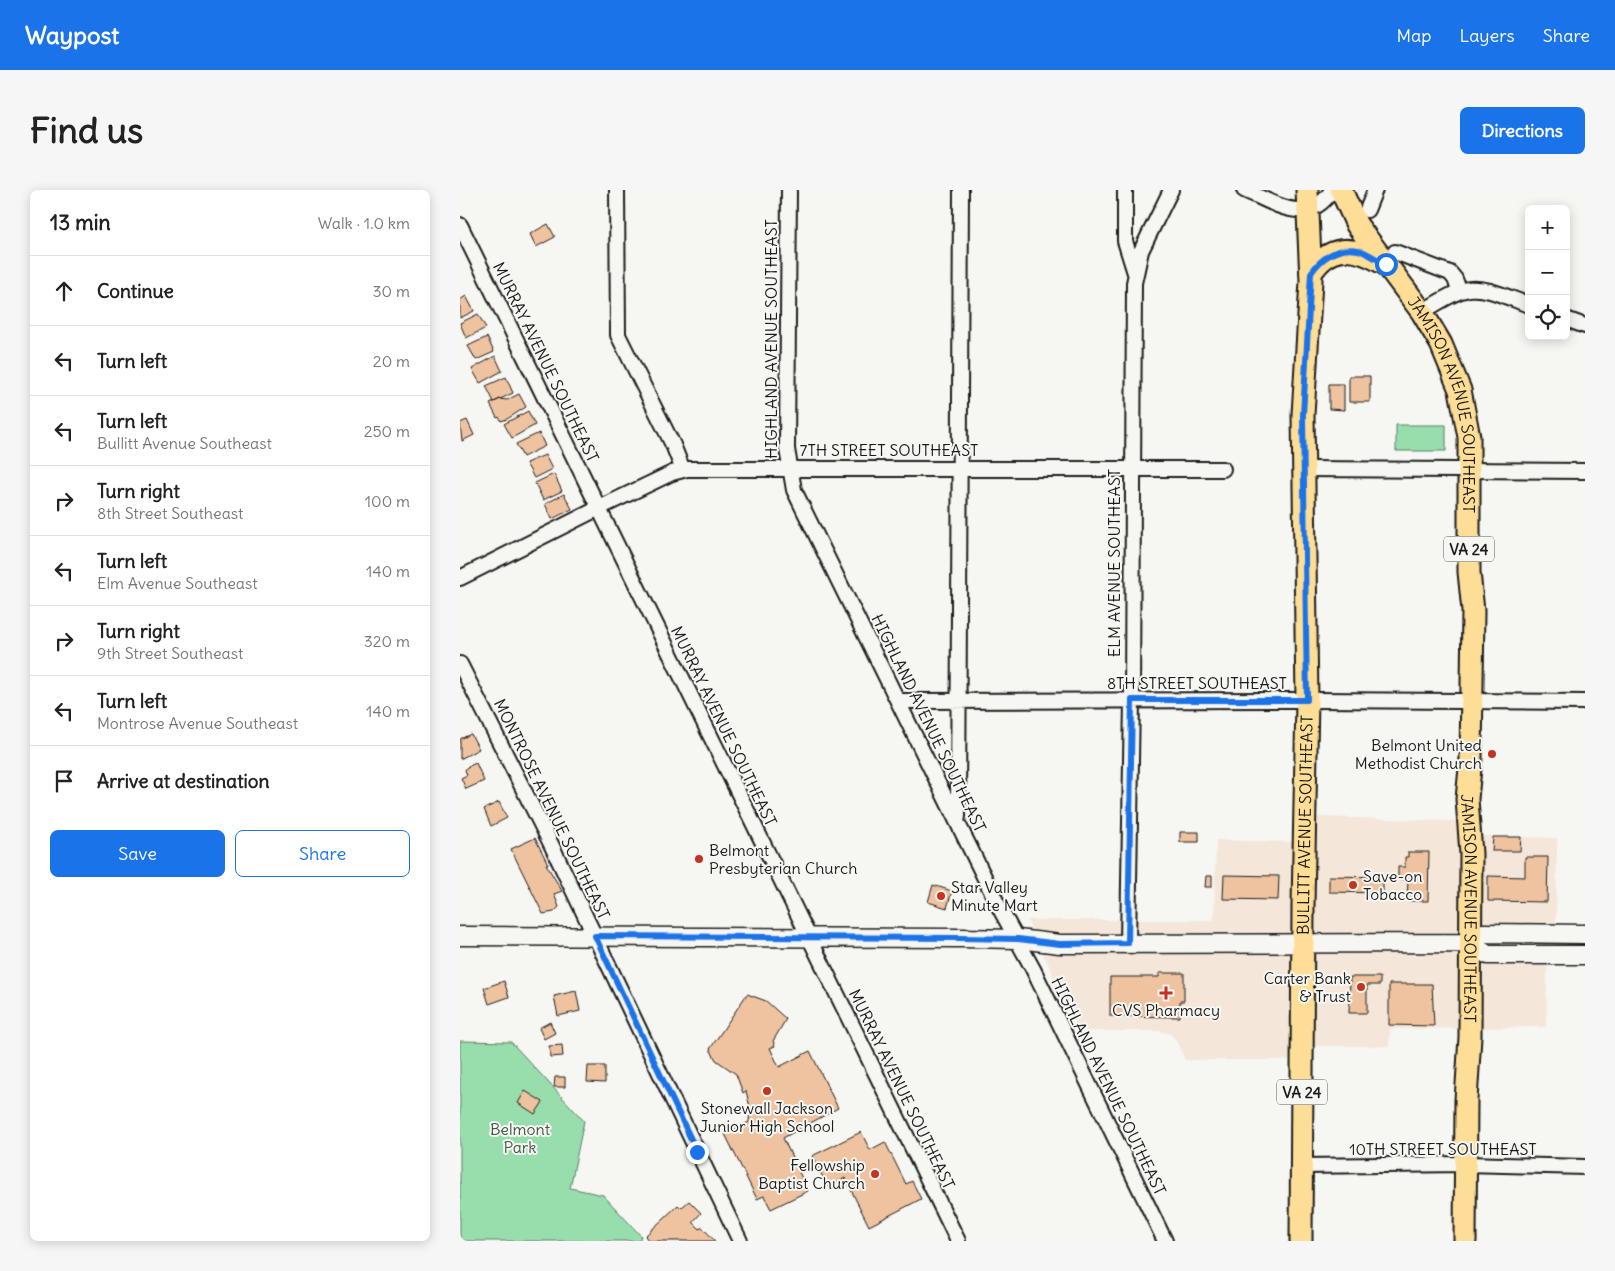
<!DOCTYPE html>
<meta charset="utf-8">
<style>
body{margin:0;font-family:Delius,sans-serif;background:#f6f6f6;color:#222}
.controls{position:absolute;right:15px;top:15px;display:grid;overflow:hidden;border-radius:8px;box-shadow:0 2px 12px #0003}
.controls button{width:45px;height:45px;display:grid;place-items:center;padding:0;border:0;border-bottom:1px solid #e0e0e0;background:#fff;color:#222;font:25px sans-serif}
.stop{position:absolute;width:15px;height:15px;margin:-11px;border:4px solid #1a73e8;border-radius:50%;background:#fff}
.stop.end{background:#1a73e8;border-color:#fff;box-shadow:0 1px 5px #0008}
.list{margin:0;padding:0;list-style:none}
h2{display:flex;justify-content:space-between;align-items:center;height:65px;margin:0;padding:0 20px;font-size:21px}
h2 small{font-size:16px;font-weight:400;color:#767676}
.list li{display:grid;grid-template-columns:32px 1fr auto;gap:15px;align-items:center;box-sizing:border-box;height:70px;padding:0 20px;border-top:1px solid #e0e0e0}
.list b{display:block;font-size:19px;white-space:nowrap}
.list p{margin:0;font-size:16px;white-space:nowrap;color:#767676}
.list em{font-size:16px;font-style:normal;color:#767676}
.actions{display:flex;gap:10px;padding:15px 20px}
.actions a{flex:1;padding:11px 0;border:1px solid #1a73e8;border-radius:8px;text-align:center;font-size:18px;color:#1a73e8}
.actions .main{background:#1a73e8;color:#fff}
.icon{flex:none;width:28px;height:28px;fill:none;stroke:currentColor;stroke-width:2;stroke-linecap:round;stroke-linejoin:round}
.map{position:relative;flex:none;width:1125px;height:1051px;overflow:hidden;border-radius:8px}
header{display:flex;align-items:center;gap:30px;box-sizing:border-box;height:70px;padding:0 25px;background:#1a73e8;color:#fff}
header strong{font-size:24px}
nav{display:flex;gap:28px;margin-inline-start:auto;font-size:18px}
.intro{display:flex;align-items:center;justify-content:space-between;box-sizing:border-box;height:120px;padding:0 30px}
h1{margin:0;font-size:35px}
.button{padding:12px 22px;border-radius:8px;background:#1a73e8;color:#fff;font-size:18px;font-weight:700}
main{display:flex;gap:30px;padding:0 30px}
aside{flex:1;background:#fff;border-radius:8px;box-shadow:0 2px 12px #0003}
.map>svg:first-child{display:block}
.built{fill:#f4e7d9}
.green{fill:#98deac;stroke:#5a7d64}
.building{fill:#efc39f;stroke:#1c1c1c}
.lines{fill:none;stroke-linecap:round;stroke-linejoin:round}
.minor-casing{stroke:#1c1c1c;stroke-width:18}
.tertiary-casing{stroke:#1c1c1c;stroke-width:21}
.primary-casing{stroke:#1c1c1c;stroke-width:25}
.minor{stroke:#f6f6f2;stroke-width:14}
.tertiary{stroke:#f6f6f2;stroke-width:18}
.primary{stroke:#fede96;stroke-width:21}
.route{stroke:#1a73e8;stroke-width:6}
.poi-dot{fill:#c8321e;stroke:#f6f6f2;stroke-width:2}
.labels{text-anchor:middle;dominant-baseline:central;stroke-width:4;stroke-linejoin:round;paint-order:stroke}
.shield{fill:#f6f6f2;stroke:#5d5d5c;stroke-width:1}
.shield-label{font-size:15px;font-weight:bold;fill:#1c1c1c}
.street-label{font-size:16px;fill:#1c1c1c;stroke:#f6f6f2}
.poi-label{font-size:16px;fill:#1c1c1c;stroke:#f6f6f2;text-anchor:end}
.park-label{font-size:16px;fill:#415647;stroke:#f6f6f2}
</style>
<header>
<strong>Waypost</strong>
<nav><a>Map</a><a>Layers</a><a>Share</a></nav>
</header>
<div class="intro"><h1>Find us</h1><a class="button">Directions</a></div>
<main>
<aside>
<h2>13 min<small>Walk · 1.0 km</small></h2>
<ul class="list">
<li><svg class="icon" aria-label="ahead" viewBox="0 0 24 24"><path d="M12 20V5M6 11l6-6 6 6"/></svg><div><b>Continue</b></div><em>30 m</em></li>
<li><svg class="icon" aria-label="left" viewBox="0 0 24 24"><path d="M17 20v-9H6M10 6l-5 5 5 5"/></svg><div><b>Turn left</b></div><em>20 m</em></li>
<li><svg class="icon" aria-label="left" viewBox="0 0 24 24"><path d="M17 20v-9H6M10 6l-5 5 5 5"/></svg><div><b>Turn left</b><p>Bullitt Avenue Southeast</p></div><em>250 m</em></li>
<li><svg class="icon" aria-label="right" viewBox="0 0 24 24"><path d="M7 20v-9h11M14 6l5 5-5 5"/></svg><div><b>Turn right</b><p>8th Street Southeast</p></div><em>100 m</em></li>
<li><svg class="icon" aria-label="left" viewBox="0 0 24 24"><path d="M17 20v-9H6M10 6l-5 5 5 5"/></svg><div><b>Turn left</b><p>Elm Avenue Southeast</p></div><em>140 m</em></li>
<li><svg class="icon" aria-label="right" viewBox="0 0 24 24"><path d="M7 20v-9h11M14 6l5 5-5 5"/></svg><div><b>Turn right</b><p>9th Street Southeast</p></div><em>320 m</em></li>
<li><svg class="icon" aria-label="left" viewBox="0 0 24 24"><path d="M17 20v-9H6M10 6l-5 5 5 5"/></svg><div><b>Turn left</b><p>Montrose Avenue Southeast</p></div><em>140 m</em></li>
<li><svg class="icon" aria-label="arrive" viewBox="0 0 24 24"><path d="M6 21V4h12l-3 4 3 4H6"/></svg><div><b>Arrive at destination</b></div></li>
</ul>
<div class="actions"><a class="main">Save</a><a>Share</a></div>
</aside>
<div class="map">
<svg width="1125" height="1051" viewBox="0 0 1125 1051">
<rect width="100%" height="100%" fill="#f6f6f2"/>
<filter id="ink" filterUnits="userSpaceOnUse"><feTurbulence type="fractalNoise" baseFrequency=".02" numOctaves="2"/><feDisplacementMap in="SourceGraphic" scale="10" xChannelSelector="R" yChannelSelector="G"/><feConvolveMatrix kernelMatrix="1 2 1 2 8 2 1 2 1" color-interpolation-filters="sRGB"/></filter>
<g filter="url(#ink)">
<path class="built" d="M833,626L1021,632V646L1097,648L1096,736H1088L1086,837L930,839L929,856H853L852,870H725L716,850L710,844L700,841H620L567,730H754L756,650L832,652Z"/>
<path class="green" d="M936,235H986V261H936Z
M0,851L51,852L124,931L110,998L143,1005L181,1046L179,1051H0Z"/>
<path class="building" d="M88,34L95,47L76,57L70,44Z
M6,106L14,121L0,128V110Z
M18,124L26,138L6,148L0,133Z
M27,147L34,162L16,170L8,156Z
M35,166L42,181L20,193L12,179Z
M889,186H910V212H889Z
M46,187L53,203L34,212L26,196Z
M869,194H884V220L869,219Z
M59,204L66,217L47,229L41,231L39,227L37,228L30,214L40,209L47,210Z
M68,221L75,235L52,248L44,234Z
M7,230L14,245L2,251L0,233Z
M79,243L85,256L63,267L56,254Z
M85,265L92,279L74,288L66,273Z
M94,284L102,301L83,310L75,293Z
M104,304L112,319L92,329L85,314Z
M11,544L19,559L0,569V549Z
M16,573L24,591L6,599L1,588L7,585L5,580L7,577Z
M39,612L47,628L31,636L24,619Z
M720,642H739V652H720Z
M1033,647H1061L1060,661H1032Z
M75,648L88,674H86L102,701L94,704L99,717L94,722L83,724L51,659Z
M948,662H969L968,711H947L948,690L938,689V677H945V667H948Z
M1065,667H1088L1087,712L1028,711V686L1065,687Z
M764,685L819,686L818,710L763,709Z
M746,686H752V697H745Z
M869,686L923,687V703L869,702Z
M473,695L492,701L487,718L468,712Z
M699,783H724V811H720V827L650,826V787H699Z
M890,787H920V795H907V823H889Z
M44,791L49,807L29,814L24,798Z
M929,794H972L974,836L929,835Z
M116,801L120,821L98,826L94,806Z
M287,804L306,811L326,829L313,851L315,856L310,858L319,877L350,861L378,918L323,948L348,1001L311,1019L304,1006L297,1009L265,944L289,932L290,917L286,901L283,903L276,884L256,870L250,859Z
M90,832L95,843L84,849L79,838Z
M102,855L103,866L90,867L89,856Z
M128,876H145V893L127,892Z
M95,887H105V897H94Z
M65,901L83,912L75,924L58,913Z
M401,942L410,960L425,952L446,994L452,991L461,1009L409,1036L385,988L368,997L352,966Z
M229,1011L241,1023L233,1032L240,1039L242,1037L255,1051H189L185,1046L218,1015L221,1018Z"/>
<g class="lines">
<defs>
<path id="minor" d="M157,0L158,145L213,255L223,280
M329,0L327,259L334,300L539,717L573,779L705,1051
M665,0V51L675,83
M784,0C815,13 848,38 872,0
M907,20L915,0
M0,35L498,1051
M935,62L990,83L995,89L999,100
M962,122C1014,90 1013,94 1069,115
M1106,129L1125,136
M844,279L1125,281
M0,388L139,318L212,283L227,279H763
M0,474L89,650L280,1051
M439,511L855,510L1125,512
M498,627L501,0
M668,753L672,510L674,93L681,61L711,0
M842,976L1005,974L1125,977"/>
<path id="tertiary" d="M0,746L501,748L558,749L600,754L1009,753L1028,765H1125
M1009,753L1023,743L1125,744"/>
<g id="primary">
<path id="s1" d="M881,0L897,35L962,122L981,154L1000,200L1009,247V382L1013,421L1011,568L1007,609L1011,664L1010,847L1006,910L1005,1051"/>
<path d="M851,83C870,54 894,56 921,72"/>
<path id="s2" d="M841,1051L843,716L847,510L843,225L851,91L847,0"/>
</g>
</defs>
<use href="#minor" class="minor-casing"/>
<use href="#tertiary" class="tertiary-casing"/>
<use href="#primary" class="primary-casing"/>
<use href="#minor" class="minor"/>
<use href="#tertiary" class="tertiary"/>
<use href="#primary" class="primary"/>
</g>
</g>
<g class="lines" filter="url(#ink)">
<path class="route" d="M237,962L135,746L500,748L558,749L600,754L668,753L672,510H847L843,225L851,83C861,68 878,56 898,60C907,62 917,70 926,74"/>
</g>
<g class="poi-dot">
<circle cx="1032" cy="564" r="5"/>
<circle cx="239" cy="669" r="5"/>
<circle cx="893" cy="695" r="5"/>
<circle cx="481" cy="706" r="5"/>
<circle cx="901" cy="797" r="5"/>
<path d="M703.5 795.5h5v5h5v5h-5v5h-5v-5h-5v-5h5z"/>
<circle cx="307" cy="901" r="5"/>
<circle cx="415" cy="984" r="5"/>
</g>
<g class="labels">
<g class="shield">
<rect x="984" y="346.5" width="50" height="25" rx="4"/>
<rect x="817" y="889.5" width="50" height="25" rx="4"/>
</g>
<g class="shield-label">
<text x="1009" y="359">VA 24</text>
<text x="842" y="902">VA 24</text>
</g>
<g class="street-label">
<text transform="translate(311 149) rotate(-90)">HIGHLAND AVENUE SOUTHEAST</text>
<text transform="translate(86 172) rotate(64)">MURRAY AVENUE SOUTHEAST</text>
<text stroke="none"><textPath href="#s1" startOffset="244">JAMISON AVENUE SOUTHEAST</textPath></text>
<text x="429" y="260">7TH STREET SOUTHEAST</text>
<text transform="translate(654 373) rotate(-90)">ELM AVENUE SOUTHEAST</text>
<text x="737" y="493">8TH STREET SOUTHEAST</text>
<text transform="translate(469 533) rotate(64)">HIGHLAND AVENUE SOUTHEAST</text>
<text transform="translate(264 536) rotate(64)">MURRAY AVENUE SOUTHEAST</text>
<text transform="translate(92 619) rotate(64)">MONTROSE AVENUE SOUTHEAST</text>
<text stroke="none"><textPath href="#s2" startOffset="416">BULLITT AVENUE SOUTHEAST</textPath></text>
<text stroke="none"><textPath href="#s1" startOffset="754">JAMISON AVENUE SOUTHEAST</textPath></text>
<text transform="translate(649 896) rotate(64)">HIGHLAND AVENUE SOUTHEAST</text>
<text transform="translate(442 899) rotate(64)">MURRAY AVENUE SOUTHEAST</text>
<text x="983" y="959">10TH STREET SOUTHEAST</text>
</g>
<g class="poi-label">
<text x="1022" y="555">Belmont United<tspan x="1022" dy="18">Methodist Church</tspan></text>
<text x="249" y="660" text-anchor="start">Belmont<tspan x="249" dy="18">Presbyterian Church</tspan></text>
<text x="903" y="686" text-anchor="start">Save-on<tspan x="903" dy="18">Tobacco</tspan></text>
<text x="491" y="697" text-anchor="start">Star Valley<tspan x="491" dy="18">Minute Mart</tspan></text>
<text x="891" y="788">Carter Bank<tspan x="891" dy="18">&amp; Trust</tspan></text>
<text x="706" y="820" text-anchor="middle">CVS Pharmacy</text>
<text x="307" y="918" text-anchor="middle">Stonewall Jackson<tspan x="307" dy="18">Junior High School</tspan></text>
<text x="405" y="975">Fellowship<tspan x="405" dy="18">Baptist Church</tspan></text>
</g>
<g class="park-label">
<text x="60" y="939">Belmont<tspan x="60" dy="18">Park</tspan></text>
</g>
</g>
</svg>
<div class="controls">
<button>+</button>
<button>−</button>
<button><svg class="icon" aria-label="locate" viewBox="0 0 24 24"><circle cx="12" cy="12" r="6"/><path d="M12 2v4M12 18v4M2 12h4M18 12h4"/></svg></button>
</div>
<div class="stop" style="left:926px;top:74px"></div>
<div class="stop end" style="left:237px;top:962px"></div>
</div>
</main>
